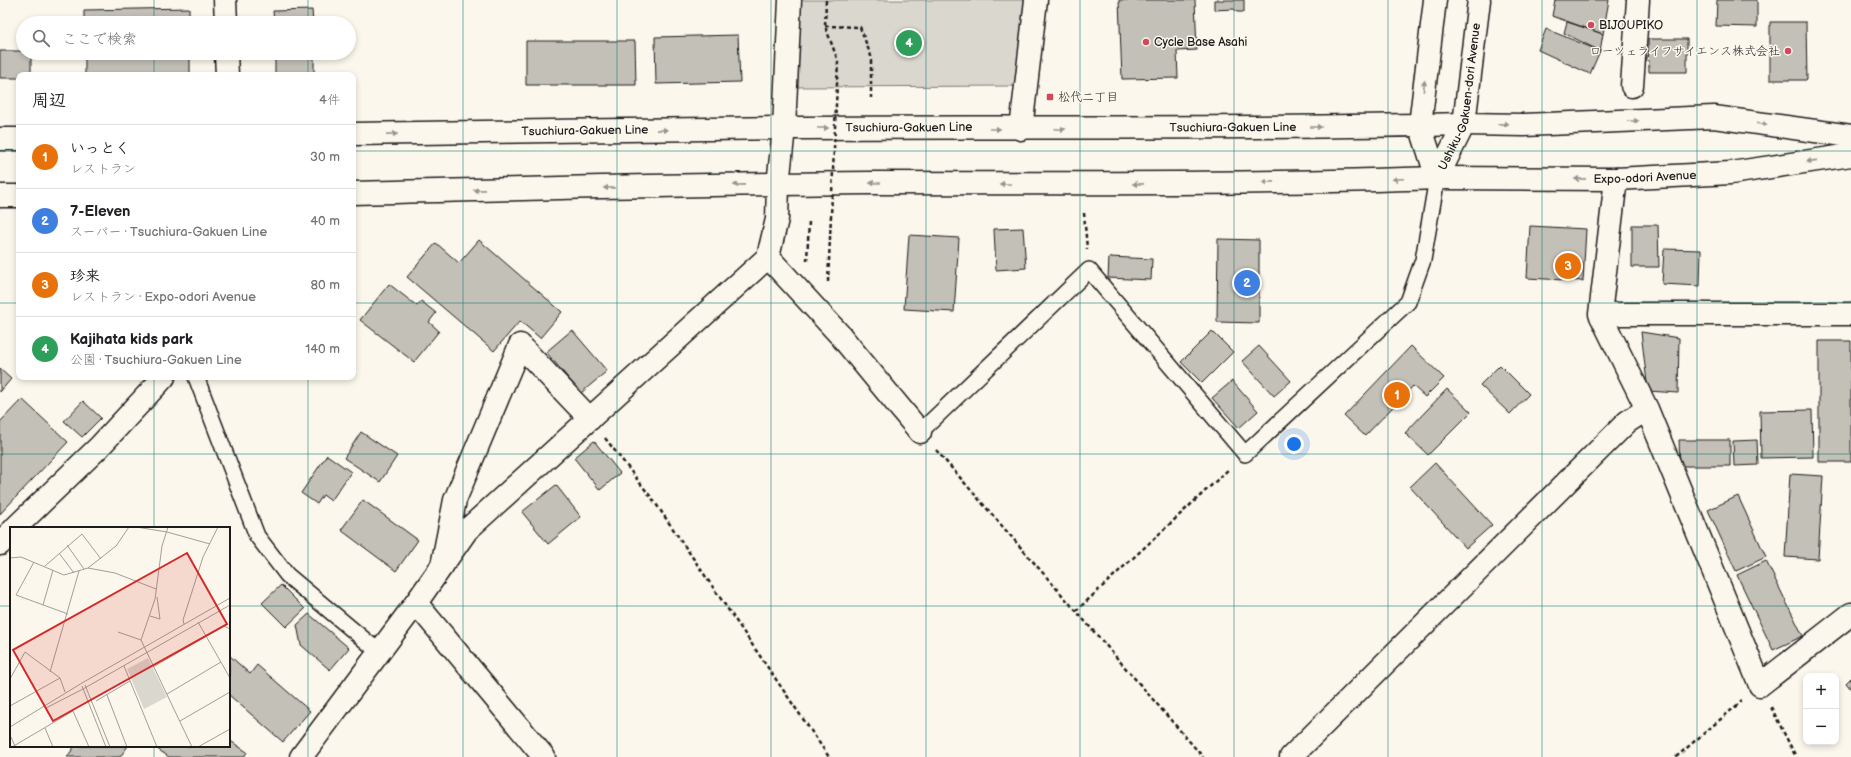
<!DOCTYPE html>
<html lang="ja">
<meta charset="utf-8">
<style>
body{margin:0;font-family:"Balsamiq Sans","Klee One",sans-serif;background:#f2f2f2;color:#202124}
.controls{position:absolute;right:12px;bottom:12px;display:grid;overflow:hidden;border-radius:8px;box-shadow:0 2px 6px #0003}
.controls button{width:36px;height:36px;display:grid;place-items:center;padding:0;border:0;border-bottom:1px solid #e0e0e0;background:#fff;color:#202124;font:20px sans-serif}
.you{position:absolute;left:1294px;top:444px;width:14px;height:14px;margin:-10px;border:3px solid #fff;border-radius:50%;background:#1a73e8;box-shadow:0 0 0 6px #1a73e833}
.badge{display:grid;place-items:center;width:26px;height:26px;border-radius:50%;background:#d1495b;color:#fff;font-size:13px;font-weight:700}
.pin{position:absolute;translate:-50% -50%;border:2px solid #fff;box-shadow:0 1px 4px #0006}
.list{margin:0;padding:0;list-style:none}
h2{display:flex;justify-content:space-between;align-items:center;height:52px;margin:0;padding:0 16px;font-size:17px}
h2 small{font-size:13px;font-weight:400;color:#757577}
.list li{display:grid;grid-template-columns:26px 1fr auto;gap:12px;align-items:center;box-sizing:border-box;height:64px;padding:0 16px;border-top:1px solid #e0e0e0}
.list b{display:block;font-size:15px;white-space:nowrap}
.list p{margin:0;font-size:13px;white-space:nowrap;color:#757577}
.list em{font-size:13px;font-style:normal;color:#757577}
.icon{flex:none;width:22px;height:22px;fill:none;stroke:currentColor;stroke-width:2;stroke-linecap:round;stroke-linejoin:round}
.map{position:relative;flex:none;width:1851px;height:757px;overflow:hidden}
.search{position:absolute;background:#fff;box-shadow:0 2px 6px #0003;left:16px;top:16px;width:340px;height:44px;display:flex;align-items:center;gap:10px;box-sizing:border-box;padding:0 14px;border-radius:22px;color:#757577;font-size:15px}
.panel{position:absolute;background:#fff;box-shadow:0 2px 6px #0003;left:16px;top:72px;width:340px;height:308px;border-radius:8px}
.map>svg:first-child{display:block}
.green{fill:#dad7ce;stroke:#7b7a75}
.building{fill:#c3c0b8;stroke:#1c1c1c}
.lines{fill:none;stroke-linecap:round;stroke-linejoin:round}
.lane-casing{stroke:#1c1c1c;stroke-width:18}
.street-casing{stroke:#1c1c1c;stroke-width:25}
.secondary-casing{stroke:#1c1c1c;stroke-width:25}
.primary-casing{stroke:#1c1c1c;stroke-width:25}
.highway-casing{stroke:#1c1c1c;stroke-width:25}
.path{stroke:#1c1c1c;stroke-width:2.5;stroke-dasharray:4 3;stroke-linecap:butt}
.lane{stroke:#fbf7ec;stroke-width:15}
.street{stroke:#fbf7ec;stroke-width:22}
.secondary{stroke:#fbf7ec;stroke-width:22}
.primary{stroke:#fbf7ec;stroke-width:22}
.highway{stroke:#fbf7ec;stroke-width:22}
.path-bridge{stroke:#1c1c1c;stroke-width:2.5;stroke-dasharray:4 3;stroke-linecap:butt}
.oneway{fill:#97948e}
.grid{fill:none;stroke:#0f766e;stroke-width:1;stroke-opacity:0.55}
.poi-dot{fill:#d1495b;stroke:#fbf7ec;stroke-width:1.5}
.labels{text-anchor:middle;dominant-baseline:central;stroke-width:3;stroke-linejoin:round;paint-order:stroke}
.poi-label{font-size:12px;fill:#1c1c1c;stroke:#fbf7ec;text-anchor:start}
.street-label{font-size:12px;fill:#1c1c1c;stroke:#fbf7ec}
.inset-road{fill:none;stroke:#a29f99;stroke-width:1}
.view{fill:#d62828;fill-opacity:0.15;stroke:#d62828;stroke-width:2}
.inset-edge{fill:none;stroke:#1c1c1c;stroke-width:2}
</style>
<div class="map">
<svg width="1851" height="757" viewBox="0 0 1851 757">
<rect width="100%" height="100%" fill="#fbf7ec"/>
<filter id="ink" filterUnits="userSpaceOnUse"><feTurbulence type="fractalNoise" baseFrequency=".025" numOctaves="2"/><feDisplacementMap in="SourceGraphic" scale="8" xChannelSelector="R" yChannelSelector="G"/><feConvolveMatrix kernelMatrix="1 2 1 2 8 2 1 2 1" color-interpolation-filters="sRGB"/></filter>
<g filter="url(#ink)">
<path class="green" d="M799,0H1025L1016,86L795,87Z"/>
<path class="building" d="M1119,0H1195L1197,50L1177,51L1178,78L1122,79Z
M1214,0H1244V12H1237L1234,9L1214,10Z
M1555,0H1609L1603,34L1552,16Z
M1717,0H1757V27L1716,26Z
M189,8V23H84V10Z
M312,10L313,23H274L273,11Z
M1567,22L1603,34L1600,51L1564,33Z
M1770,22H1806L1807,80H1770Z
M1546,29L1600,51L1590,74L1538,50Z
M738,35L740,82L656,84L655,37Z
M1648,39H1687V72H1649Z
M526,41H635L636,85H526Z
M0,51H23V53H31V75H19V78H0Z
M85,53H190V75H85Z
M275,53H314V75H275Z
M1632,225H1658L1659,267H1632Z
M1530,226L1586,229L1583,281L1527,278Z
M1023,228L1026,268L996,270L994,229Z
M909,235L959,238L954,312L904,309Z
M1218,239L1259,240V323L1217,322Z
M479,240L562,312L540,338L520,321L494,351L407,277L436,243L459,263Z
M1664,249L1701,250L1700,286L1662,284Z
M1109,257L1152,259L1151,280L1108,278Z
M389,284L417,306L421,301L436,313L429,322L439,331L414,362L360,320Z
M572,330L607,371L581,393L546,352Z
M1212,331L1233,352L1202,383L1181,362Z
M1641,332L1679,338L1678,393L1648,391Z
M1819,341H1851V462H1819Z
M1259,346L1291,381L1274,396L1242,361Z
M1411,346L1444,378L1425,397L1413,386L1365,436L1344,416Z
M1500,365L1529,394L1510,414L1480,385Z
M0,369L11,379L0,392Z
M1232,381L1258,411L1239,428L1212,398Z
M1447,389L1471,412L1428,455L1405,433Z
M22,399L68,442L0,514V422Z
M83,401L101,418L82,437L64,421Z
M1812,410L1813,457L1761,458L1760,411Z
M361,432L397,456L380,482L344,458Z
M1679,440H1730V466H1680Z
M1757,440L1758,465L1734,466L1733,441Z
M594,441L620,473L600,490L574,458Z
M327,455L351,472L331,501L323,495L317,504L301,493Z
M1435,463L1492,525L1466,548L1410,487Z
M1790,474L1823,476L1818,559L1785,557Z
M556,485L581,517L548,544L522,512Z
M1738,496L1766,557L1736,571L1708,510Z
M363,500L418,540L396,571L341,530Z
M1766,561L1803,636L1773,650L1737,575Z
M281,585L305,609L286,627L262,603Z
M309,614L349,648L330,670L301,645L297,625Z
M229,655L250,674L257,665L310,711L283,742L229,695Z
M1851,678V689L1846,683Z
M229,740L247,752L244,757H169L153,746H229Z
M75,746H128L120,757H67Z"/>
<g class="lines">
<defs>
<path id="lane" d="M196,377L257,536L287,575L379,652
M920,432L1089,270L1245,454L1408,302L1423,260L1437,178"/>
<path id="street" d="M1632,86L1638,0
M784,128L790,0
M1021,129L1036,0
M1616,179L1600,314L1647,409L1760,685L1851,614
M768,257L840,335L920,432
M1600,314H1851
M15,528L99,447L164,377
M0,544L11,532
M442,566L455,500L520,345L590,419
M416,603L544,757
M1291,757L1627,422L1647,409"/>
<path id="secondary" d="M225,0L226,23
M226,53L227,75
M301,757L416,603L467,530L768,257L777,219L778,185L784,128"/>
<g id="primary">
<path d="M1464,124L1524,125L1714,117L1851,136"/>
<path id="s1" d="M1437,178L1616,179L1731,173L1851,155"/>
</g>
<g id="highway">
<path d="M1435,0L1420,125L1437,178"/>
<path id="s2" d="M353,134C496,132 640,129 783,128C1010,126 1237,130 1464,124"/>
<path d="M0,139H19"/>
<path id="s3" d="M1437,178L1464,124L1479,0"/>
<path d="M353,193C525,189 698,184 870,183C1059,183 1248,185 1437,178"/>
<path d="M0,196H19"/>
</g>
</defs>
<use href="#lane" class="lane-casing"/>
<use href="#street" class="street-casing"/>
<use href="#secondary" class="secondary-casing"/>
<use href="#primary" class="primary-casing"/>
<use href="#highway" class="highway-casing"/>
<path class="path" d="M826,0L825,26L838,61
M825,26L860,27L871,56V98
M1084,213L1087,249
M807,261L809,221
M605,438L654,501L829,757
M936,450L1203,757
M1076,611L1229,469
M1771,707L1796,757
M1676,757L1742,701"/>
<use href="#lane" class="lane"/>
<use href="#street" class="street"/>
<use href="#secondary" class="secondary"/>
<use href="#primary" class="primary"/>
<use href="#highway" class="highway"/>
<path class="path-bridge" d="M828,282L838,61"/>
</g>
<defs><path id="oneway-solid" d="M-6-.8H1V-3.2L6.5 0L1 3.2V.8H-6Z"/></defs>
<g class="oneway">
<use href="#oneway-solid" transform="translate(1424 86) rotate(-83)"/>
<use href="#oneway-solid" transform="translate(1633 121) rotate(-2)"/>
<use href="#oneway-solid" transform="translate(1503 124) rotate(1)"/>
<use href="#oneway-solid" transform="translate(1762 124) rotate(8)"/>
<use href="#oneway-solid" transform="translate(1316 127)"/>
<use href="#oneway-solid" transform="translate(823 128)"/>
<use href="#oneway-solid" transform="translate(995 129)"/>
<use href="#oneway-solid" transform="translate(1060 129)"/>
<use href="#oneway-solid" transform="translate(662 130) rotate(-1)"/>
<use href="#oneway-solid" transform="translate(392 134) rotate(-1)"/>
<use href="#oneway-solid" transform="translate(1812 161) rotate(172)"/>
<use href="#oneway-solid" transform="translate(1398 179) rotate(178)"/>
<use href="#oneway-solid" transform="translate(1580 179) rotate(179)"/>
<use href="#oneway-solid" transform="translate(1268 182) rotate(179)"/>
<use href="#oneway-solid" transform="translate(875 183) rotate(-180)"/>
<use href="#oneway-solid" transform="translate(1005 184) rotate(-180)"/>
<use href="#oneway-solid" transform="translate(1138 184) rotate(179)"/>
<use href="#oneway-solid" transform="translate(739 185) rotate(179)"/>
<use href="#oneway-solid" transform="translate(609 188) rotate(179)"/>
<use href="#oneway-solid" transform="translate(479 190) rotate(179)"/>
</g>
</g>
<path class="grid" d="M154,0V23M308,0V23M463,0V757M617,0V757M771,0V757M926,0V757M1080,0V757M1234,0V757M1388,0V757M1542,0V757M1697,0V757M154,53V75M308,53V75M0,151H19M353,151H1851M0,303H19M353,303H1851M154,377V528M308,377V757M0,454H1851M0,606H11M229,606H1851M154,746V757"/>
<g class="poi-dot">
<circle cx="1591" cy="25" r="4"/>
<circle cx="1146" cy="42" r="4"/>
<circle cx="1788" cy="51" r="4"/>
<rect x="1046" y="93" width="8" height="8" rx="2"/>
</g>
<g class="labels">
<g class="poi-label">
<text x="1599" y="25">BIJOUPIKO</text>
<text x="1154" y="42">Cycle Base Asahi</text>
<text x="1780" y="51" text-anchor="end">ローツェライフサイエンス株式会社</text>
<text x="1058" y="97">松代二丁目</text>
</g>
<g class="street-label">
<text stroke="none"><textPath href="#s3" startOffset="86">Ushiku-Gakuen-dori Avenue</textPath></text>
<text stroke="none"><textPath href="#s2" startOffset="880">Tsuchiura-Gakuen Line</textPath></text>
<text stroke="none"><textPath href="#s2" startOffset="556">Tsuchiura-Gakuen Line</textPath></text>
<text stroke="none"><textPath href="#s2" startOffset="232">Tsuchiura-Gakuen Line</textPath></text>
<text stroke="none"><textPath href="#s1" startOffset="208">Expo-odori Avenue</textPath></text>
</g>
</g>
<g transform="translate(10 527)">
<rect width="220" height="220" fill="#fbf7ec"/>
<path d="M138,131L157,170L134,182L117,142Z" fill="#dad7ce"/>
<path class="inset-road" d="M126,0L157,5L200,17M158,0L152,19L145,72L131,113L182,220M57,18L74,42M49,26L64,46M0,31L11,30L54,48L78,41L105,46L146,62M24,35L6,68L58,87M35,39L72,7L91,32M78,41L106,19L119,0M33,78L43,43M140,89L150,92L147,70M188,95L220,151M174,97L173,93L193,30L208,0M108,105L131,113M114,139L147,220M143,140L214,99L220,102M40,145L69,44M0,152L15,125L50,151L55,165M72,156L220,71M75,158L100,220M72,159L96,220M73,162L220,78M157,167L211,135M97,168L117,220M86,174L120,154M0,179L50,151M36,181L73,162M170,194L220,165M0,200L72,156M35,201L43,220M0,208L5,219M2,220L63,184L79,220M188,220L220,202"/>
<path class="view" d="M177,26L217,97L43,194L3,123Z"/>
<rect width="220" height="220" class="inset-edge"/>
</g>
</svg>
<div class="controls">
<button>+</button>
<button>−</button>
</div>
<div class="you"></div>
<div class="pin badge" style="left:1397px;top:395px;background:#e8710a">1</div>
<div class="pin badge" style="left:1247px;top:283px;background:#3f7fe0">2</div>
<div class="pin badge" style="left:1568px;top:266px;background:#e8710a">3</div>
<div class="pin badge" style="left:909px;top:43px;background:#2e9e5b">4</div>
<div class="search"><svg class="icon" aria-label="search" viewBox="0 0 24 24"><circle cx="10" cy="10" r="6"/><path d="M15 15l6 6"/></svg>ここで検索</div>
<section class="panel">
<h2>周辺<small>4件</small></h2>
<ul class="list">
<li><span class="badge" style="background:#e8710a">1</span><div><b>いっとく</b><p>レストラン</p></div><em>30 m</em></li>
<li><span class="badge" style="background:#3f7fe0">2</span><div><b>7-Eleven</b><p>スーパー · Tsuchiura-Gakuen Line</p></div><em>40 m</em></li>
<li><span class="badge" style="background:#e8710a">3</span><div><b>珍来</b><p>レストラン · Expo-odori Avenue</p></div><em>80 m</em></li>
<li><span class="badge" style="background:#2e9e5b">4</span><div><b>Kajihata kids park</b><p>公園 · Tsuchiura-Gakuen Line</p></div><em>140 m</em></li>
</ul>
</section>
</div>
